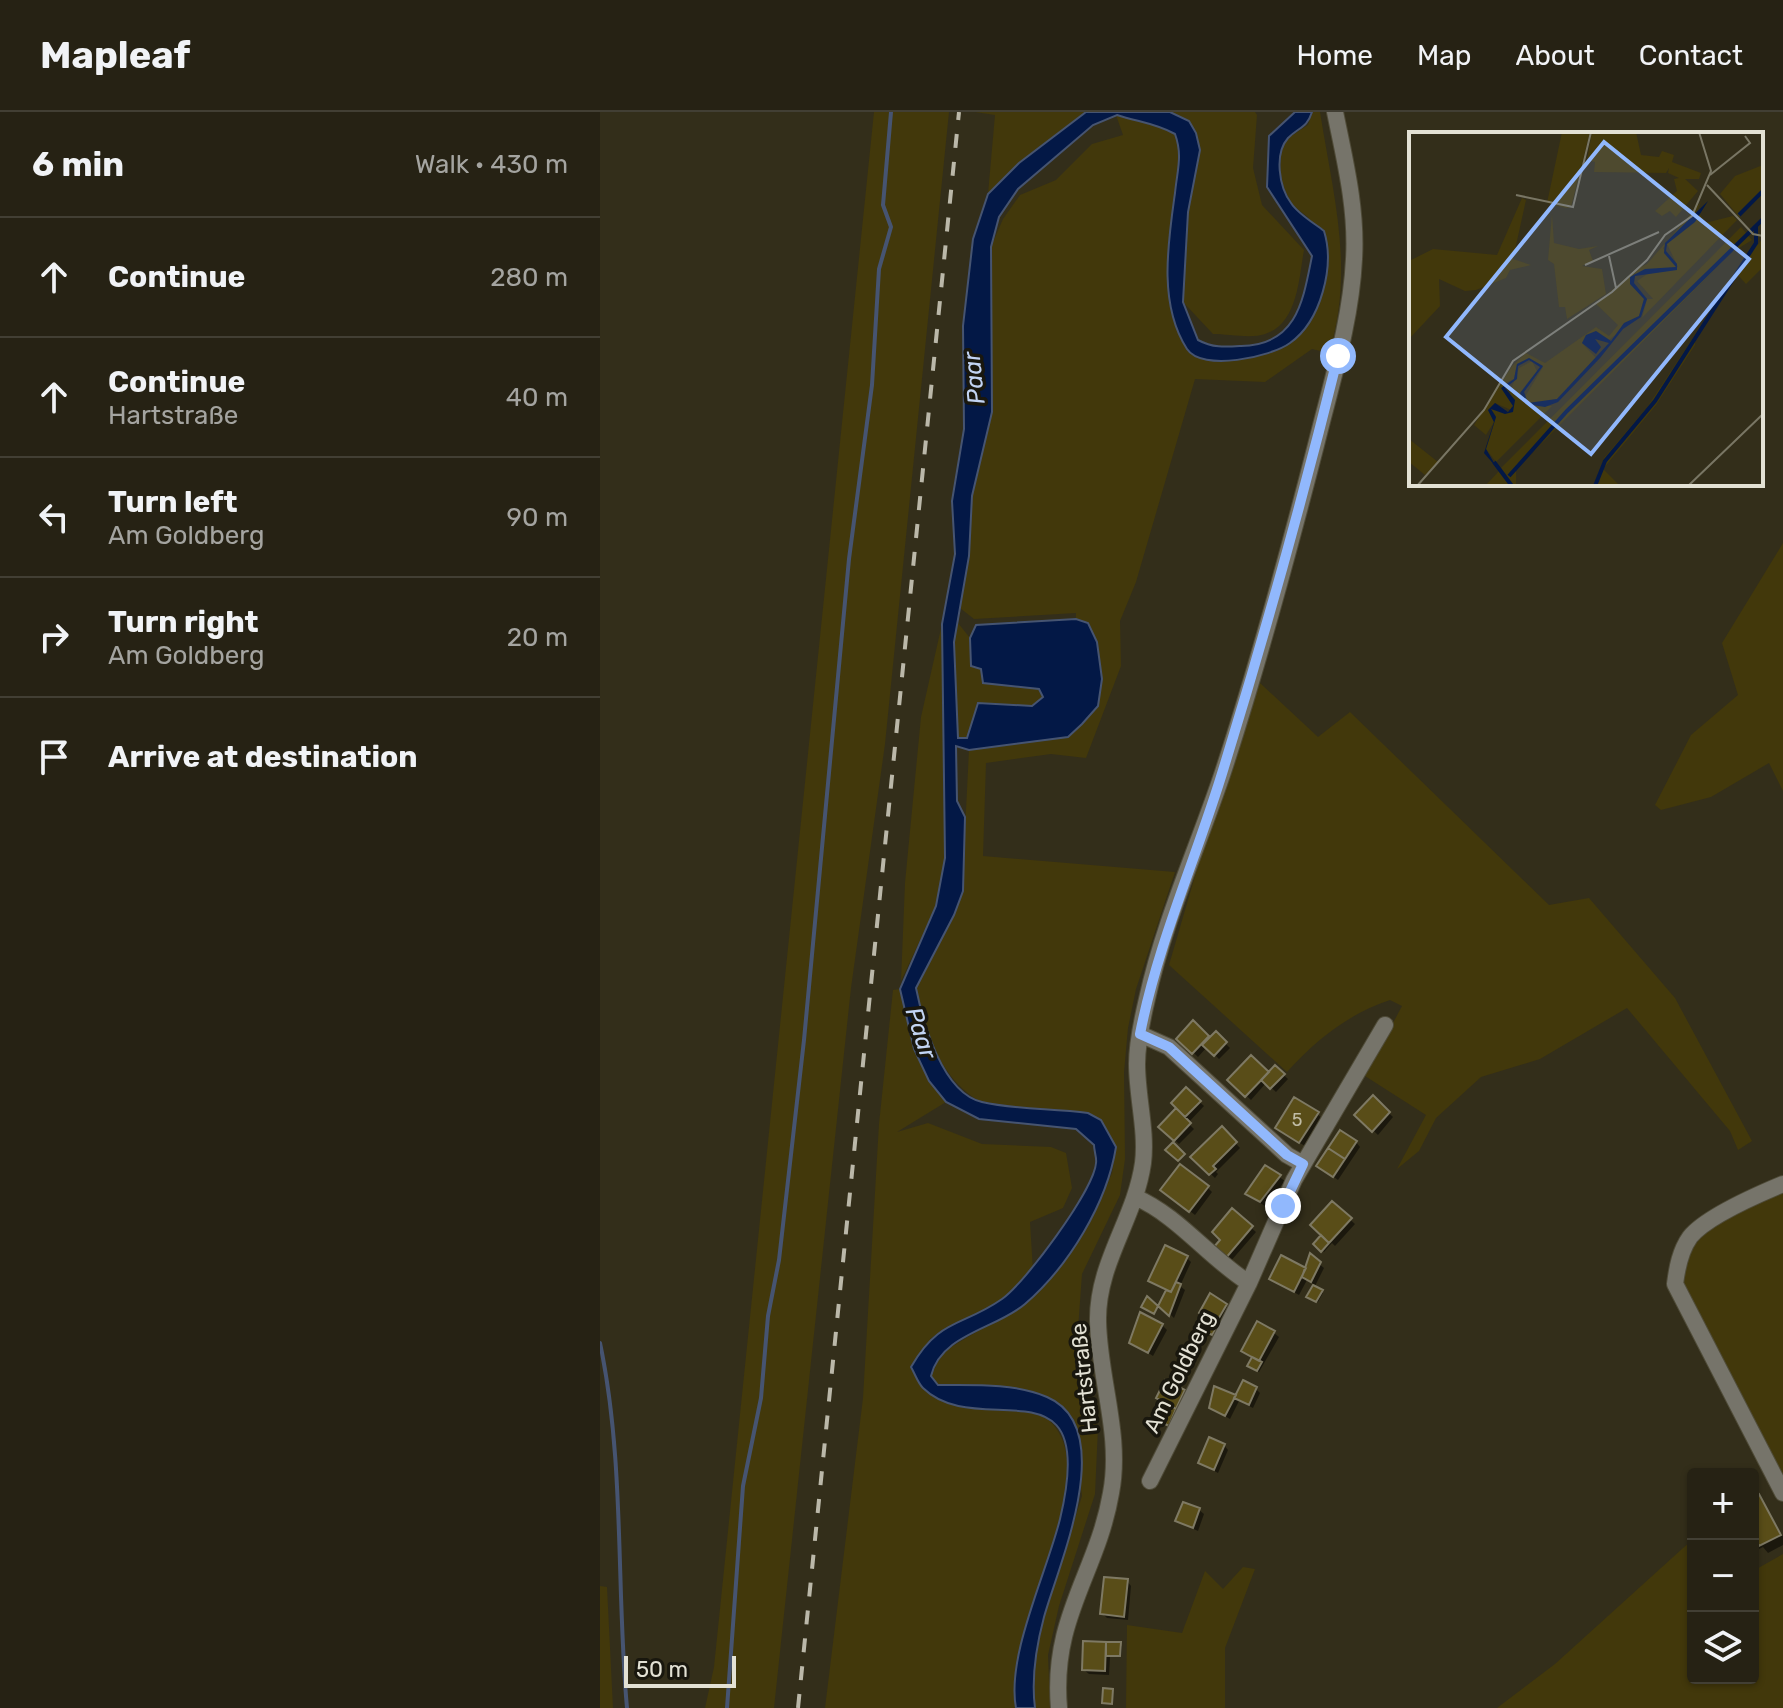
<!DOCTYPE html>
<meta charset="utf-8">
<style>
body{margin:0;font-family:Rubik,sans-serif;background:#2e2a1d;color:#f1f3f6}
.controls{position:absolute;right:24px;bottom:24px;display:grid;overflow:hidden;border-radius:8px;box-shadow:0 2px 6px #0004}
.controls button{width:72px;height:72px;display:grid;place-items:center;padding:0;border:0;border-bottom:2px solid #423f34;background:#262214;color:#f1f3f6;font:40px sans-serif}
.scale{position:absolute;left:24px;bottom:20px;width:112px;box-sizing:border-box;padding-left:8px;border:4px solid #e3e1d4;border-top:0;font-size:22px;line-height:28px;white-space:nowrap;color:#e3e1d4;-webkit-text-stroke:6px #19170e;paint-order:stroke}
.stop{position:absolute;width:24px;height:24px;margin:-18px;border:6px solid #91b8fd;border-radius:50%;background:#fff}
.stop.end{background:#91b8fd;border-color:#fff;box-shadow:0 2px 8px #0008}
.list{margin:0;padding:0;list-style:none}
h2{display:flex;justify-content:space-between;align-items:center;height:104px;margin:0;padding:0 32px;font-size:34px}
h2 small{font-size:26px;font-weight:400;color:#a4a4a0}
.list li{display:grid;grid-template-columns:52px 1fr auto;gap:24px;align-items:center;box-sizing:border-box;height:120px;padding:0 32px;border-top:2px solid #423f34}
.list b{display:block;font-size:30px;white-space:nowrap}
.list p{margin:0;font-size:26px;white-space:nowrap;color:#a4a4a0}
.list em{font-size:26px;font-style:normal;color:#a4a4a0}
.icon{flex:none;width:44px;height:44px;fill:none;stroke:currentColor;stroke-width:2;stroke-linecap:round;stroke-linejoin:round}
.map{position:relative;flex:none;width:1183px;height:1596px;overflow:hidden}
header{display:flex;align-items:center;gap:48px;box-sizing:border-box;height:112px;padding:0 40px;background:#262214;border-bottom:2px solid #423f34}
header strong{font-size:38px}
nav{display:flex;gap:44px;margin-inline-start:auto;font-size:28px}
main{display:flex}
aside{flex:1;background:#262214}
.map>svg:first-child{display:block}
.green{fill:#42380b}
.water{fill:#031846;stroke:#465471;stroke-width:2}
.shadow{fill:#0007}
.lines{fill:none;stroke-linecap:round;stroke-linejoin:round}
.stream{stroke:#465471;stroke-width:4}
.building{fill:#594d18;stroke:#7e7963;stroke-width:2}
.minor-casing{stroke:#4f4b38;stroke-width:18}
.minor{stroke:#76746a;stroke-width:16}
.rail{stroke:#bbb8a9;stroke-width:4;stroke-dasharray:14 14;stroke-linecap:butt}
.route{stroke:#91b8fd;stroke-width:10}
.labels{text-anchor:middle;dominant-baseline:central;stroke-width:7;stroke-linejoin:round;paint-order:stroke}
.number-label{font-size:18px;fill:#c0bca5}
.street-label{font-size:22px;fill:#e3e1d4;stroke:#19170e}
.water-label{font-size:24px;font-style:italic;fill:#c2d4f3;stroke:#19170e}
.inset-river{fill:none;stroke:#031846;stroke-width:4}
.inset-road{fill:none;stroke:#797664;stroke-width:2}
.view{fill:#91b8fd;fill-opacity:0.15;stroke:#91b8fd;stroke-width:4}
.inset-edge{fill:none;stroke:#e3e1d4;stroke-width:4}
</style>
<header>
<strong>Mapleaf</strong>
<nav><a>Home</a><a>Map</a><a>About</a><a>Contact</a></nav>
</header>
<main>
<aside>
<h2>6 min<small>Walk · 430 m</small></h2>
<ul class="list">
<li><svg class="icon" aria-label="ahead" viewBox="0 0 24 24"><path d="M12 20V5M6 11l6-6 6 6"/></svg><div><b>Continue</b></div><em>280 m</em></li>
<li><svg class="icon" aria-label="ahead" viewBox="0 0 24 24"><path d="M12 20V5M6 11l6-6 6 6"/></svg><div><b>Continue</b><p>Hartstraße</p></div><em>40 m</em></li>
<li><svg class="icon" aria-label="left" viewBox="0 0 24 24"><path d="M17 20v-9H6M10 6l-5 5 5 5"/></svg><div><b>Turn left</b><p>Am Goldberg</p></div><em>90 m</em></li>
<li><svg class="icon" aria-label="right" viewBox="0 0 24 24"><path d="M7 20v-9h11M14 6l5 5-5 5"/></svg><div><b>Turn right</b><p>Am Goldberg</p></div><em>20 m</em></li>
<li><svg class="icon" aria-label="arrive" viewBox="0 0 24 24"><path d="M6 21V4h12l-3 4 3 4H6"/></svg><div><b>Arrive at destination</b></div></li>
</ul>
</aside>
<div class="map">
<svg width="1183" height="1596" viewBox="0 0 1183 1596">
<rect width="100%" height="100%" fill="#332e1a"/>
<path class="green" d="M274,0H349L285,632L251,876L174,1596H105L114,1555Z
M375,0H486L419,51L388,82L395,3Z
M570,0H655L657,3L653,56L662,93L704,138C699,165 698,212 665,222C651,227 628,222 613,222L583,190L588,100L600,38Z
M712,0H720C733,83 755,157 729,241L712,237L665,270L595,267L536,470L520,509L521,554L486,646L451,642L386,651L383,744L575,760L536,877L528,916L524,960L525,1047L520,1083L482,1162L478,1217L498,1316L495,1382L459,1494L448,1543L450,1596H435L434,1555L444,1505L482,1384L472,1305L387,1273H338L331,1265L341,1241L427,1190L493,1105L512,1061L516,1035L501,1008L379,989C339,965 325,919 316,875L354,803L362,779L369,638L468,625L482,612L498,594L502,567L496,530L488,511L476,507V501L374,507L360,496L369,444L372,384L392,300L391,135L403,107L420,83L456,68L492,32L523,23L516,3C538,10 556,11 576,22L582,42L568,133L590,241L691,231L729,151L708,105L691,92L680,66L681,38L688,26L708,13Z
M1183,431V679L1169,651L1111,685L1061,698L1055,693L1091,623L1138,583L1122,531Z
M358,511L370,526L371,554L381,556L383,571L439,577L443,585L432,594L378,591L367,626H358L354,530Z
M342,512L345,746L336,794L301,869L305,771L321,605Z
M660,571L718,625L750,600L949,793L989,786L1075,886L1152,1029L1138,1038L1130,1019L1027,896L940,947L881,965L836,1006L819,1039L797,1057L826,1003L765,964L802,894L790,888C748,902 716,928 687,960L569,853L602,740Z
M300,877C310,919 319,956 346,990L297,1020L328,1011L382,1032L451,1035L466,1041L472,1076L463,1096L430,1110L433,1159C416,1175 398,1193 376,1203C357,1211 347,1214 330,1227L322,1275L440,1302C519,1348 402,1522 416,1596H225L263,1286L279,1012L293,878Z
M1183,1081V1368L1084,1174C1083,1115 1137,1101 1183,1081Z
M1093,1427V1566H1153V1459L1183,1442V1596H897L955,1552Z
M643,1455L655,1457L625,1536V1596H526L527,1513L582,1521L605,1459L623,1477Z
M0,1474L7,1475L13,1596H0Z"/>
<path class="water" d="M486,0H570L589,9L596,21L600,38L588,100L583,190L598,228C613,236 625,235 641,234C697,233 703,189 712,144L667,75L669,24L695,0H712C707,16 699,15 688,26C674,42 679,75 691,91C698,102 714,111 724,119C735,154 721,209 690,231C671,245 602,260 587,237C558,192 568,131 575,81C577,59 583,44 575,22C555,11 538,10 517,3L493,13L418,77L399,105L391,135L392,300L372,384L369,444L354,530L358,626H367L378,591L432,594L443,585L439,577L383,571L381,557L371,554L370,526L376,513L476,507L488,511L497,530L502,567L498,594L482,612L468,625L369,638L356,634L357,689L365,705L363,779L354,803L316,876C323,910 342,981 382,990C416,998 453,996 488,1001L501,1008L516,1035C507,1091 469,1154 425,1192C396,1217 341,1222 331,1264L338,1273C373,1273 415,1271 447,1285C520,1316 458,1454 444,1505C436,1535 431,1565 435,1596H416C406,1544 447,1460 460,1407C500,1241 379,1331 323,1276C318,1271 315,1262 311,1255C339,1206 362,1215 402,1187C425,1171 494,1078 496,1051C497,1046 494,1039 494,1033L476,1017L379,1007L346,990L329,969L314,937L300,877L336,794L345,746L342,512L355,442L352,389L364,317L363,214L373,127L388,82L419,51Z"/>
<path class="shadow" d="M593,911L610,928L616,922L630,936L619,947L607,935L598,945L579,927Z
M676,956L688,967L676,980L666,971L651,988L630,968L669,962Z
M586,978L604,994L588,1011L594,1017L579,1032L561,1015L579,996Z
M773,986L793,1005L778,1023L757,1003Z
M717,1002L722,1006L705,1034L682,1020Z
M622,1017L640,1036L616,1060L618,1062L615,1066L593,1045Z
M756,1030L760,1035L738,1068L719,1054Z
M666,1056L685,1069L665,1094L652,1086Z
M608,1076L612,1080L595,1103L568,1082Z
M733,1092L755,1112L735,1134L732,1131L724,1140L716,1132L724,1123Z
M632,1099L656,1120L630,1150L616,1136L623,1128Z
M710,1144L724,1156L714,1176L723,1181L718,1190L709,1185L715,1173L707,1168L699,1183L671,1167L704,1157Z
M587,1146L591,1150L580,1174L585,1178L574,1206L560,1193L567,1179L550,1169Z
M626,1193L631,1198L614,1223L608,1220L612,1209L601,1201Z
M562,1213L567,1218L553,1244L532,1230Z
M674,1221L679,1225L659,1260L651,1255L653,1246L643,1238Z
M615,1276L637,1285L656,1277L660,1281L653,1296L639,1289L630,1307L611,1296Z
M584,1280L589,1285L574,1317L557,1307L565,1292L558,1286Z
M624,1333L628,1338L618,1361L600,1351Z
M1159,1384L1183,1424V1433L1168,1441L1163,1435L1153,1440V1428L1157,1426L1153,1418V1388Z
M599,1398L604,1402L598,1419L577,1409Z
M527,1469L531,1474L528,1508L507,1506L502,1501Z
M485,1531L522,1534L521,1545H510L509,1563L489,1562L484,1558Z"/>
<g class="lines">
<path class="stream" d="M0,1231C25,1350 16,1475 27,1596
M127,1596L143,1374L161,1286L168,1204L179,1148L204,928L249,447L272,273L279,157L291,115L283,93L291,0"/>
</g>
<path class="building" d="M593,908L609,924L592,942L576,927Z
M616,919L627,930L614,944L602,933Z
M651,943L669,960L645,985L627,968Z
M675,953L685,962L670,977L661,968Z
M586,975L601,989L585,1005L571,991Z
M773,983L790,1000L772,1020L754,1003Z
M694,985L719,1000L699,1031L675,1016Z
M576,996L591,1011L574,1029L558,1015Z
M622,1014L637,1030L613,1054L616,1057L609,1063L590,1045Z
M740,1018L757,1029L745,1047L728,1036Z
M573,1030L585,1042L578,1049L565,1038Z
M728,1036L745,1047L733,1065L716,1054Z
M580,1052L609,1074L589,1100L560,1078Z
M665,1053L681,1063L660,1090L645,1082Z
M732,1089L752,1106L729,1131L710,1113Z
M632,1096L653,1114L625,1147L613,1136L620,1128L612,1120Z
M721,1123L729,1131L721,1140L713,1132Z
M565,1133L588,1144L571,1180L548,1169Z
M710,1141L721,1150L711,1170L702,1165Z
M681,1143L706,1156L694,1180L669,1167Z
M576,1170L581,1172L569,1204L558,1194L566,1178L571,1180Z
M713,1173L723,1178L716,1190L706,1185Z
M610,1181L627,1192L616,1211L599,1201Z
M547,1184L558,1194L554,1202L541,1195Z
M540,1200L563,1212L548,1241L529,1231Z
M611,1208L619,1212L612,1223L604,1219Z
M657,1209L675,1219L659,1249L641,1239Z
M652,1245L662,1250L657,1259L647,1254Z
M565,1268L585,1278L576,1297L556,1286Z
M643,1268L657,1275L649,1293L634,1286Z
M614,1274L636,1283L625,1304L609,1296Z
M563,1290L576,1297L569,1314L555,1307Z
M609,1325L625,1332L614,1358L598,1351Z
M1159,1382L1181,1423L1159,1434L1153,1422V1385Z
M583,1390L600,1396L593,1416L575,1409Z
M504,1465L528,1467L524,1505L500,1502Z
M483,1529L506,1530L505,1559L482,1558Z
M506,1530H521L520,1544H506Z
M503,1576L513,1577L512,1592L502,1591Z"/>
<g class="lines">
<defs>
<path id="minor" d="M540,922L569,935L687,1043L703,1052
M1183,1072C1159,1082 1106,1105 1090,1125C1080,1139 1077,1156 1075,1172L1183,1381
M535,1085C579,1104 609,1146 649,1171
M550,1369L649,1171L694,1068L785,913
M459,1596C451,1505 497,1462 511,1381C522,1323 499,1267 498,1209C497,1151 535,1107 543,1051C547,1019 537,985 537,952C537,931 542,908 547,887C564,809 598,735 623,660C658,553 688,442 716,333C731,272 751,210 754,147C757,97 745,49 735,0"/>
</defs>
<use href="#minor" class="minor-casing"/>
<use href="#minor" class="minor"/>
<path class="rail" d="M198,1596L359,0"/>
</g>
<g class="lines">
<path class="route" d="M683,1094L703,1052L687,1043L569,935L540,922C558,830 597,745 624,655C666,519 704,382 738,244"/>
</g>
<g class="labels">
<g class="number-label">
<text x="697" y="1008">5</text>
</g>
<g class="street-label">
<text transform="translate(579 1260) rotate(-64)">Am Goldberg</text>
<text transform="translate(484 1266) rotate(-96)">Hartstraße</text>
</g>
<g class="water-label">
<text transform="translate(374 266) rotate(-96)">Paar</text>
<text transform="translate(321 921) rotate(72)">Paar</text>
</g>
</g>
<g transform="translate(809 20)">
<rect width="354" height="354" fill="#332e1a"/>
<path d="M153,0H181L162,75L157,76L138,71ZM183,0H227L232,23L250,25L253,19L265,23L263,30L292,41L290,47H276L289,59L267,85L261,79L253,84L246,79L268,59L265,47L270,46L259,41L260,36L257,41L185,40L186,30L178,28ZM354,33V63L330,85L311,62L326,44ZM113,66L117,68L104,127L122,133L101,138L97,146L67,158L56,159L30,147L31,174L0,207V129L24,117L88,123ZM292,70L283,89L254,116L267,135L225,142L222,152L235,167L230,184L200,208L187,199L173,211L187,226L148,267L119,271L115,266L134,235L120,226L108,232L105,247L94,252L104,270L102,278L86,271L79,278L85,290L77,303L65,293L103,234L117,221L136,231L187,195L200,204L209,193L187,172L226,138L238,132ZM143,82L145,111L170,117L189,114L180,118L184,129L173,134L193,137L197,162L158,187L156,175H150L145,132L139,128ZM291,82L296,91L324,84L328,88L233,186L238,167H244L228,149L244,138L269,135L258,112ZM332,95L343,108L322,121L125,319L107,338V354H76L91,338L102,353L92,336ZM354,106V135L337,152L327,141ZM287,201L286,213L247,273L194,337L211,354H185L195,326L239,274ZM123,229L129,241L111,263L117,272L143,274L87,330L77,317L87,285L82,277L104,280L101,260L110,236ZM0,307L29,330L16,343L0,330Z" fill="#42380b"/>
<path d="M299,69L286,90L258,112L257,119L268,132V138L226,144L225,151L238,167L232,185L214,197L191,226L149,270L136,275L117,272L111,261L131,235L120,228L109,234L108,247L96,256L106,268L104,280L96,282L82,277L87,285L77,317L88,336L75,321L85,290L79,278L86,271L99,280L104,274L92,256L105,247L108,232L120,226L134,234L115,260L119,271L148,267L200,211L186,207L192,215L187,222L173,211L177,203L187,199L202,209L215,191L230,184L235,167L221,152V145L236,137L267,135L255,121L256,111Z" fill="#031846"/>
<path class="inset-river" d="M330,83L354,59M85,330L103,354M100,344L158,279L354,87M186,354L196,329L246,269L347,111V95"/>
<path class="inset-road" d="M235,0H280M301,43L341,11L336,4M298,53L344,102L354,104M107,63L164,75L182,0M200,124L207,156M176,133L250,100M8,354L75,278L104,229L203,160L238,128L256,103L283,84L302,39L290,0M279,354L354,282"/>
<path class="view" d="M195,10L340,127L182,322L37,205Z"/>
<rect width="354" height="354" class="inset-edge"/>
</g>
</svg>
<div class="controls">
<button>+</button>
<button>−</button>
<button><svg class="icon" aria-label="layers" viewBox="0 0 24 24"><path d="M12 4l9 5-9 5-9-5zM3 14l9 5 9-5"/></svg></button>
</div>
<div class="scale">50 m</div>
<div class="stop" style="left:738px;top:244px"></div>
<div class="stop end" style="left:683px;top:1094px"></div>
</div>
</main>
